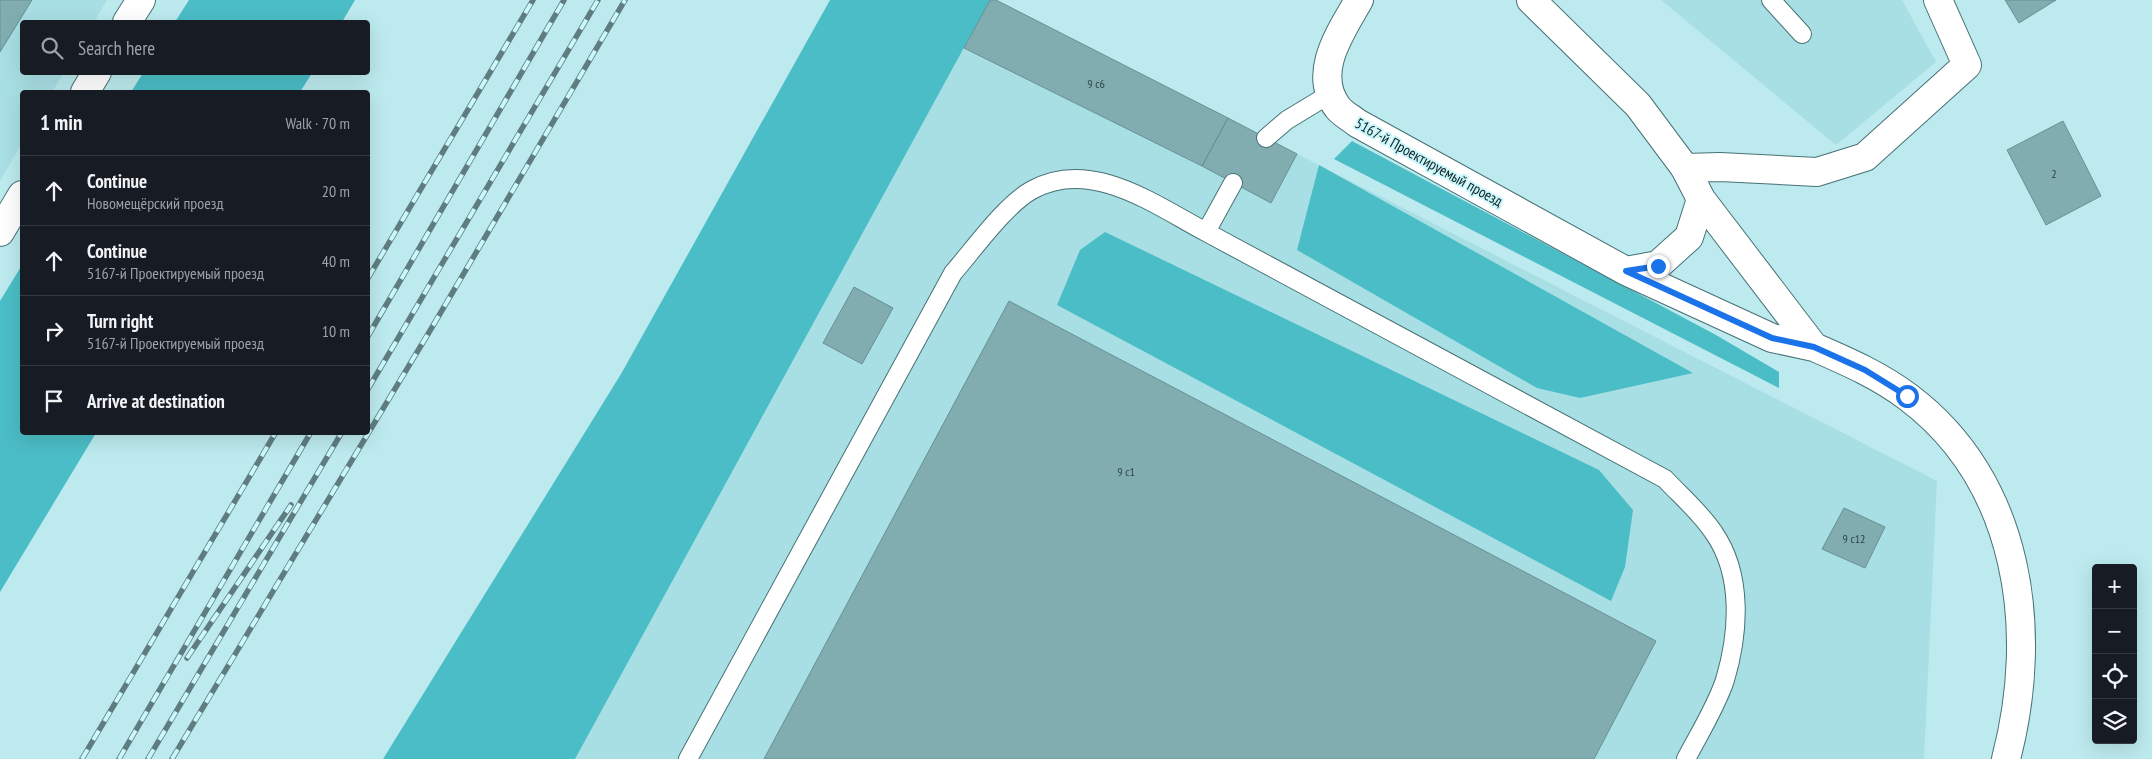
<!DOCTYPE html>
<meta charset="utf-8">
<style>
body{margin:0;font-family:"PT Sans Narrow",sans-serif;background:#242831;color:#f1f3f6}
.controls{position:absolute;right:15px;bottom:15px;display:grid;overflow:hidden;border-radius:5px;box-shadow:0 5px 20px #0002}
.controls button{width:45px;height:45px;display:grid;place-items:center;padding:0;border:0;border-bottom:1px solid #363941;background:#171b24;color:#f1f3f6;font:25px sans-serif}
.stop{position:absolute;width:15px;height:15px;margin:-11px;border:4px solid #1a73e8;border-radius:50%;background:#fff}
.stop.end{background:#1a73e8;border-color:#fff;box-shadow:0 1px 5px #0008}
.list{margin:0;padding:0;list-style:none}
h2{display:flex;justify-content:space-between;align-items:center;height:65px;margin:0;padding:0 20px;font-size:21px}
h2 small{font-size:16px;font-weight:400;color:#9ea1a6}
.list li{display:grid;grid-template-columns:32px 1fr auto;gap:15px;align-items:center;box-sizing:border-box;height:70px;padding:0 20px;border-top:1px solid #363941}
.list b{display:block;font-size:19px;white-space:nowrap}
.list p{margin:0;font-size:16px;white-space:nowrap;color:#9ea1a6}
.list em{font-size:16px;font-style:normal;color:#9ea1a6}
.icon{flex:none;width:28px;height:28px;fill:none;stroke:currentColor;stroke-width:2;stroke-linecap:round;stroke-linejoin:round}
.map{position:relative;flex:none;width:2152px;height:759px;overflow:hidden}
.search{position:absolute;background:#171b24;box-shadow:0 5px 20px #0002;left:20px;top:20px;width:350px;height:55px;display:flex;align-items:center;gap:12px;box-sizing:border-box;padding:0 18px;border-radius:5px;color:#9ea1a6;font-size:19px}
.panel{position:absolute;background:#171b24;box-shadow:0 5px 20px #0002;left:20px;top:90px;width:350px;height:345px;border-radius:5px}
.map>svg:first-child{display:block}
.built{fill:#a8dfe4}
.forest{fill:#4bbdc6}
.building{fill:#81adb1;stroke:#669195}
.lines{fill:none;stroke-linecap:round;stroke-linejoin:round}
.service-casing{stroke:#477275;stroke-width:20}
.minor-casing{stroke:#477275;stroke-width:30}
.tertiary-casing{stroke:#477275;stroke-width:30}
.service{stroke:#fff;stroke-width:18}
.minor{stroke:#fff;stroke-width:28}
.tertiary{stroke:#fff;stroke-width:28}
.rail-casing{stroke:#5f7d80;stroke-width:5.5}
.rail{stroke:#c9f7fb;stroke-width:4;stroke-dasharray:11;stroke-linecap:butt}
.route{stroke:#1a73e8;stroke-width:6}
.labels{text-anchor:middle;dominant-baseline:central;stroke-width:4;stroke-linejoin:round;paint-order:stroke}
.number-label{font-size:12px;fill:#2d4547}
.street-label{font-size:15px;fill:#112224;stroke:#c9f7fb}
</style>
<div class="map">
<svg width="2152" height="759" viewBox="0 0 2152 759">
<rect width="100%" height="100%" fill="#bceaee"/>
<path class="built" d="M0,0H107L94,22H22V72L64,73L52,92H22V143L0,181Z
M990,0H996L1937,481L1924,759H573L616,676Z
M1661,0H1902L1936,62L1836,145Z"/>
<path class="forest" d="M189,0H355L342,22H175Z
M830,0H990L575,759H383L621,374Z
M143,73V72L312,73L300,92H131Z
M1352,141L1716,335L1779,372V388L1334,159Z
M1319,165L1693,373L1580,398L1537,388L1297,250Z
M1105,232L1599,470L1633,510L1625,567L1611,601L1057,305L1080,250Z
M22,265V432L96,433L0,592V301Z"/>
<path class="building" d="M0,0H32L0,52Z
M990,0H996L1228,118L1202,166L964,48Z
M2005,0H2056L2019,23Z
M1228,118L1297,154L1271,203L1202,166Z
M2063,121L2101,196L2046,225L2007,150Z
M854,287L893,308L862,364L823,343Z
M1009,301L1656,641L1594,759H764Z
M1844,508L1885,527L1865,568L1822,549Z"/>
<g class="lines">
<defs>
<path id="service" d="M1771,0L1802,34
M1266,138L1287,120L1330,94
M1206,232L1665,479C1681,496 1701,513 1714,533C1743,575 1739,633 1725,680C1716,707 1699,734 1686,759
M688,759L953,273C974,249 1005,205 1032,190C1091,157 1155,205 1206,232L1233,183"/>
<path id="minor" d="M127,22L141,0
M85,92L97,72
M1685,168L1720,167L1817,172L1865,157L1967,65L1938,0
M0,232L22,195"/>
<path id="tertiary" d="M1359,0C1341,32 1311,73 1338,108C1343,114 1351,118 1357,123L1626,271L1772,338L1814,347L1701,199
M1531,0L1638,105L1685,168L1701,199L1689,237L1658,265L1626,271
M1814,347C1846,361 1879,375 1908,397C2020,481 2040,630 2006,759"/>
</defs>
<use href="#service" class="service-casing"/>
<use href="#minor" class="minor-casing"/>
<use href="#tertiary" class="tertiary-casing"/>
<use href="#service" class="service"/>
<use href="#minor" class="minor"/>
<use href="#tertiary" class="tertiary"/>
<defs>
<path id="rail" d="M368,278L533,0
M368,336L564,0
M368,389L598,0
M187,658L291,505
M82,759L276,432
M119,759L311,432
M148,759L342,432
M172,759L431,329L625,0"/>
</defs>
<use href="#rail" class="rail-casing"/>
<use href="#rail" class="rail"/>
</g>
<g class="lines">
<path class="route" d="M1658,266L1626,271L1772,338L1814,347L1865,370L1907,396"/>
</g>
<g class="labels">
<g class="number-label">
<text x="1096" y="83">9 с6</text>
<text x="2054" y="173">2</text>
<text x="1126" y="471">9 с1</text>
<text x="1854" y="538">9 с12</text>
</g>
<g class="street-label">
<text transform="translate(1429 162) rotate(29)">5167-й Проектируемый проезд</text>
</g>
</g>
</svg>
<div class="controls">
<button>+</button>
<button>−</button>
<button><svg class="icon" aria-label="locate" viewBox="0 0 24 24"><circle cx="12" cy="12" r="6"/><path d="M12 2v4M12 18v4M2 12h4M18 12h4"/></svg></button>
<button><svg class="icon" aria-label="layers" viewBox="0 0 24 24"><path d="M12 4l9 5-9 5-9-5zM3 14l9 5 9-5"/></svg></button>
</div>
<div class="stop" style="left:1907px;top:396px"></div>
<div class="stop end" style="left:1658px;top:266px"></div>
<div class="search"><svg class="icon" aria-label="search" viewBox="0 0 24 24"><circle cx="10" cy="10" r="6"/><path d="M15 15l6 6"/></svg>Search here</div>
<section class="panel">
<h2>1 min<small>Walk · 70 m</small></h2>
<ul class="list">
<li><svg class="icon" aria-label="ahead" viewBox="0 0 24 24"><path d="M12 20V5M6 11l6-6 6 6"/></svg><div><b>Continue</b><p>Новомещёрский проезд</p></div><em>20 m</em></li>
<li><svg class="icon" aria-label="ahead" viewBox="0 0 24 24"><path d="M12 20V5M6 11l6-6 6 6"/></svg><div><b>Continue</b><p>5167-й Проектируемый проезд</p></div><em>40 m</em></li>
<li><svg class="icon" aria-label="right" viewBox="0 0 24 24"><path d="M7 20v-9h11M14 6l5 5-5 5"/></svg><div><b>Turn right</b><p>5167-й Проектируемый проезд</p></div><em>10 m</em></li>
<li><svg class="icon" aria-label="arrive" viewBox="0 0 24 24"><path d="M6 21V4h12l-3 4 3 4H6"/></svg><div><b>Arrive at destination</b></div></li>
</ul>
</section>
</div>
